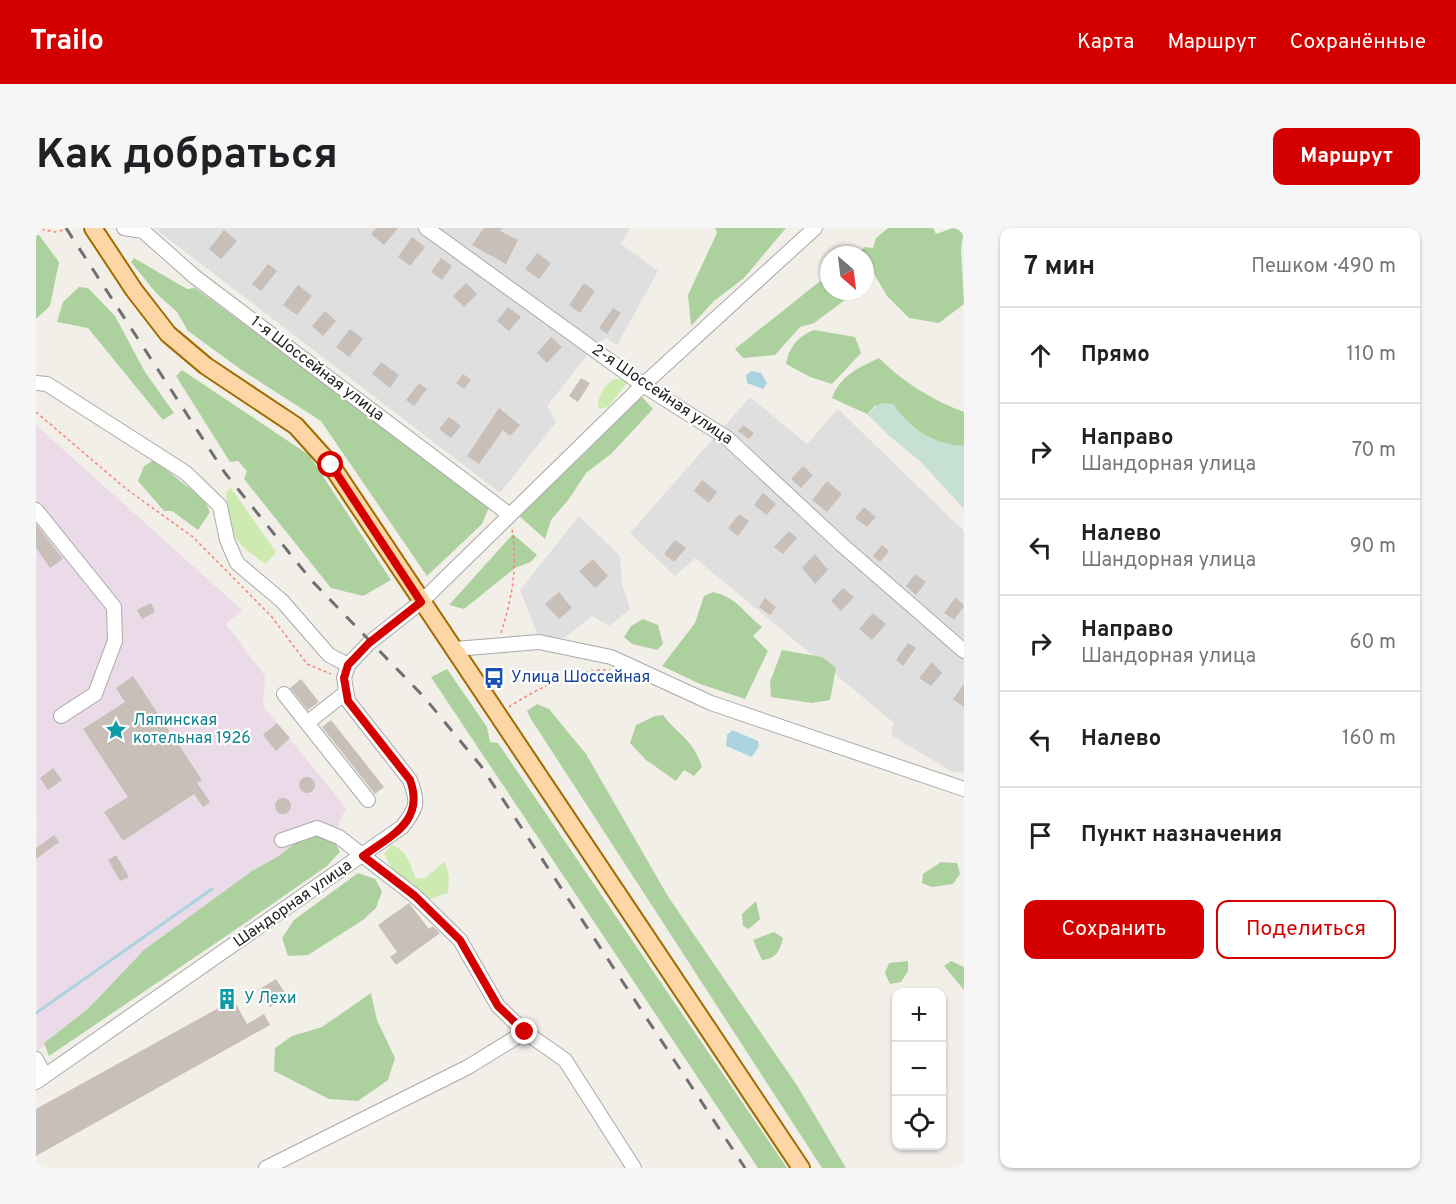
<!DOCTYPE html>
<html lang="ru">
<meta charset="utf-8">
<style>
body{margin:0;font-family:Overpass,sans-serif;background:#f6f6f6;color:#202124}
.controls{position:absolute;right:18px;bottom:18px;display:grid;overflow:hidden;border-radius:12px;box-shadow:0 2px 4px #0004}
.controls button{width:54px;height:54px;display:grid;place-items:center;padding:0;border:0;border-bottom:2px solid #e0e0e0;background:#fff;color:#202124;font:30px sans-serif}
.compass{position:absolute;left:784px;top:18px;width:54px;height:54px;border-radius:50%;background:#fff;box-shadow:0 2px 4px #0004;rotate:152deg}
.stop{position:absolute;width:18px;height:18px;margin:-14px;border:4px solid #d40000;border-radius:50%;background:#fff}
.stop.end{background:#d40000;border-color:#fff;box-shadow:0 2px 6px #0008}
.list{margin:0;padding:0;list-style:none}
h2{display:flex;justify-content:space-between;align-items:center;height:78px;margin:0;padding:0 24px;font-size:26px}
h2 small{font-size:20px;font-weight:400;color:#757577}
.list li{display:grid;grid-template-columns:39px 1fr auto;gap:18px;align-items:center;box-sizing:border-box;height:96px;padding:0 24px;border-top:2px solid #e0e0e0}
.list b{display:block;font-size:22px;white-space:nowrap}
.list p{margin:0;font-size:20px;white-space:nowrap;color:#757577}
.list em{font-size:20px;font-style:normal;color:#757577}
.actions{display:flex;gap:12px;padding:18px 24px}
.actions a{flex:1;padding:14px 0;border:2px solid #d40000;border-radius:12px;text-align:center;font-size:21px;color:#d40000}
.actions .main{background:#d40000;color:#fff}
.icon{flex:none;width:33px;height:33px;fill:none;stroke:currentColor;stroke-width:2;stroke-linecap:round;stroke-linejoin:round}
.map{position:relative;flex:none;width:928px;height:940px;overflow:hidden;border-radius:12px}
header{display:flex;align-items:center;gap:36px;box-sizing:border-box;height:84px;padding:0 30px;background:#d40000;color:#fff}
header strong{font-size:28px}
nav{display:flex;gap:33px;margin-inline-start:auto;font-size:21px}
.intro{display:flex;align-items:center;justify-content:space-between;box-sizing:border-box;height:144px;padding:0 36px}
h1{margin:0;font-size:42px}
.button{padding:15px 27px;border-radius:12px;background:#d40000;color:#fff;font-size:21px;font-weight:700}
main{display:flex;gap:36px;padding:0 36px}
aside{flex:1;background:#fff;border-radius:12px;box-shadow:0 2px 4px #0004}
.map>svg:first-child{display:block}
.residential{fill:#e0dfdf}
.industrial{fill:#ebdbe8}
.grass{fill:#cdebb0}
.forest{fill:#add19e}
.wetland{fill:#c6e0d4}
.water{fill:#aad3df}
.lines{fill:none;stroke-linecap:round;stroke-linejoin:round}
.stream{stroke:#aad3df;stroke-width:3}
.building{fill:#c7bfb8}
.minor-casing{stroke:#a9a9a9;stroke-width:16}
.major-casing{stroke:#a06b00;stroke-width:20}
.path{stroke:#fa8072;stroke-width:1.5;stroke-dasharray:3 3;stroke-linecap:butt}
.minor{stroke:#fff;stroke-width:14}
.major{stroke:#fcd6a4;stroke-width:16}
.rail{stroke:#707070;stroke-width:3;stroke-dasharray:12 12;stroke-linecap:butt}
.route{stroke:#d40000;stroke-width:8}
.labels{text-anchor:middle;dominant-baseline:central;stroke-width:4.5;stroke-linejoin:round;paint-order:stroke}
.street-label{font-size:16px;fill:#222;stroke:#fff}
.transit-label{font-size:16px;fill:#164399;stroke:#fff;text-anchor:start}
.culture-label{font-size:16px;fill:#0d838f;stroke:#fff;text-anchor:start}
</style>
<header>
<strong>Trailo</strong>
<nav><a>Карта</a><a>Маршрут</a><a>Сохранённые</a></nav>
</header>
<div class="intro"><h1>Как добраться</h1><a class="button">Маршрут</a></div>
<main>
<div class="map">
<svg width="928" height="940" viewBox="0 0 928 940">
<rect width="100%" height="100%" fill="#f2efe9"/>
<path class="residential" d="M118,0H594L585,16L622,43L581,117L570,110L551,127L511,178L520,194L464,265Z
M714,169L771,216L802,181L928,303V543L918,545L855,507L858,495L659,330L639,348L594,305Z
M543,288L584,328L586,356L594,381L573,398L556,388L528,410L502,408L484,362Z"/>
<path class="industrial" d="M0,197L206,382L190,396L229,448L227,478L310,580L292,619L1,823Z"/>
<path class="grass" d="M578,151H586L591,155L572,179L562,181C562,167 567,159 578,151Z
M195,260L240,324L230,336C196,314 193,305 190,264Z
M355,617C371,621 374,637 380,651L389,650L409,633L413,649L412,665L392,672L359,646L348,626Z"/>
<path class="forest" d="M679,0H750L708,50L678,73L655,98L652,67L681,5Z
M852,0H897L900,6L917,0L928,1L925,21L928,76L903,95L873,90L851,68L838,46L829,49V27H819L829,19L837,20L840,10Z
M0,7H3L23,34L14,78L0,91Z
M98,30L151,61L159,60L454,277L446,296L391,348L285,193L207,143L152,103L141,84L120,65L95,34Z
M793,46V63H821L778,95L764,99L739,127L707,130L699,121Z
M43,59L52,60L79,88L109,144L138,185L127,192L52,100L21,94L27,74Z
M778,102L819,109L825,125L796,156L774,149L750,136C753,119 762,108 778,102Z
M843,130C867,154 896,172 928,184V218C897,217 874,201 857,176L839,178L831,186L796,170C805,147 822,140 843,130Z
M146,142L273,227L355,352L327,368L295,360L208,251L211,243L202,233L194,234L140,148Z
M605,168L617,181L575,226L550,245L533,271L515,292L509,311L481,286L546,228Z
M118,232L168,272L174,284L162,302L136,283H128L102,253L108,238Z
M477,306L501,327L495,334L479,340L428,381L413,377Z
M677,364C702,370 707,384 726,399L717,408L732,423L709,471L664,456L626,438L659,395L668,368Z
M607,391L622,397L627,416L621,422L596,416L588,409L595,398Z
M746,422L786,429L800,440L794,472L776,475L735,469L734,454Z
M411,441L451,499L454,514L462,515L751,940H722L395,449Z
M501,476L513,481L550,526L633,670L762,859L810,940H786L495,491L491,483Z
M627,487C644,509 657,511 666,539L658,548L648,542L640,553L610,532L594,515L600,497L619,488Z
M271,605L294,606L304,624L291,638L199,702L13,828L8,815L52,781L108,722L216,643L243,628Z
M905,634L921,635L924,646L917,656L896,659L886,655L887,646Z
M322,645L339,651L346,663L340,680L327,692L272,727L252,728L246,710L258,692Z
M720,673L724,691L713,701L707,698L706,686Z
M738,704L747,710C744,723 740,731 726,732L717,712Z
M872,733V743L865,754L854,756L849,745L853,735Z
M915,733L928,739V762L908,738Z
M335,765L341,792L359,830L352,852L322,873L293,871L238,843L239,820L256,808L286,799Z"/>
<path class="wetland" d="M845,175L857,176C874,201 897,217 928,218V281L885,234L851,206L831,186Z"/>
<path class="water" d="M716,143L725,145L731,155L727,161L711,155L710,147Z
M696,502L722,513L723,518L716,529L690,518L691,507Z"/>
<g class="lines">
<path class="stream" d="M0,785L176,661"/>
</g>
<path class="building" d="M340,0H362L348,17L335,6Z
M448,0H467L464,3L482,12L470,36L436,17Z
M188,2L201,13L185,31L173,21Z
M376,9L389,19L374,38L362,29Z
M501,25L515,35L503,51L489,41Z
M405,30L416,38L406,52L395,44Z
M232,36L241,43L225,63L216,56Z
M430,55L441,66L428,79L417,68Z
M548,55L559,63L544,85L533,77Z
M262,57L276,68L261,87L247,77Z
M472,79L485,89L473,103L461,93Z
M577,80L585,85L571,106L563,100Z
M289,83L300,93L287,108L276,98Z
M314,101L327,111L313,129L300,119Z
M515,109L526,119L511,135L501,125Z
M345,134L363,147L354,160L336,146Z
M427,146L435,152L428,161L420,155Z
M545,150L554,155L542,174L533,168Z
M383,155L391,161L378,178L370,172Z
M463,180L484,197L474,208L467,202L443,236L431,228Z
M413,189L425,198L415,210L403,201Z
M707,197L718,205L713,211L702,203Z
M767,238L777,247L765,260L755,251Z
M666,252L681,264L673,275L658,263Z
M791,253L806,266L791,284L776,272Z
M727,265L740,276L731,287L718,277Z
M828,279L840,289L831,299L819,290Z
M703,286L713,293L702,308L692,300Z
M0,296L27,331L14,340L0,320Z
M753,303L761,310L747,326L738,319Z
M639,312L650,320L638,334L628,326Z
M846,317L853,323L844,334L837,328Z
M779,326L792,342L779,356L766,340Z
M557,331L572,348L559,360L543,343Z
M879,346L890,354L880,367L870,358Z
M807,360L818,369L805,383L795,373Z
M523,364L536,380L523,391L509,376Z
M920,369L928,378L918,392L908,385Z
M729,370L740,379L734,387L723,379Z
M115,375L119,384L106,391L101,382Z
M837,385L850,396L836,412L823,401Z
M872,415L880,420L867,438L860,432Z
M896,434L906,445L895,458L883,450Z
M97,448L166,552L161,555L174,574L167,579L158,566L87,613L68,584L92,569L47,501L89,474L80,460Z
M265,451L283,474L272,482L254,460Z
M928,456V479L917,471Z
M295,492L348,559L339,566L286,499Z
M241,495L254,510L240,523L227,507Z
M17,540L26,552L12,562L4,550Z
M263 557a8 8 0 1 1 16 0a8 8 0 1 1-16 0Z
M239 578a8 8 0 1 1 16 0a8 8 0 1 1-16 0Z
M18,607L23,614L0,631V620Z
M80,627L93,649L84,653L72,632Z
M373,675L393,701L397,698L404,705L360,737L354,729L361,724L342,697Z
M240,751L251,768L234,779L222,762Z
M194,765L211,796L228,786L234,797L0,928V881L188,777L183,770Z"/>
<g class="lines">
<defs>
<path id="minor" d="M88,0L107,3L159,49L474,287
M390,0L607,157L691,210L805,316L928,423
M0,155L11,156L150,245L184,278L191,312L201,335L246,373L293,427L312,437
M0,282L78,379L79,413L59,466L25,488
M419,421L503,414L575,429L675,475L928,561
M248,466L332,572
M271,495L309,465
M246,612L281,600L303,609L379,668L424,712L462,778L489,804L529,832L598,940
M0,831L9,848
M0,854L366,599C381,580 383,575 374,552L312,473L308,450L312,437L333,415L385,374L607,157L779,0
M230,940L432,839L489,804"/>
<path id="major" d="M57,0L98,62L132,106L170,138L260,198L295,237L765,940"/>
</defs>
<use href="#minor" class="minor-casing"/>
<use href="#major" class="major-casing"/>
<path class="path" d="M0,0L19,4L35,0
M0,184L89,260L157,309L236,389L271,436L295,446
M465,405C476,370 482,339 476,301
M473,479C500,461 541,440 574,442"/>
<use href="#minor" class="minor"/>
<use href="#major" class="major"/>
<path class="rail" d="M30,0L189,245L276,353L388,469L445,538L709,940"/>
</g>
<g class="lines">
<path class="route" d="M295,237L385,374L333,415L312,437L308,450L312,473L374,552C389,593 356,607 327,628L379,668L424,712L462,778L489,804"/>
</g>
<defs>
<symbol id="bus-bare" viewBox="-9 -9 18 18"><path d="M-5-6H5V4H4V6H2V4H-2V6H-4V4H-5ZM-3.5-4V0h7V-4ZM-3.5 1.2v1.5H-2V1.2ZM2 1.2v1.5H3.5V1.2Z" fill="#1a4fb4" stroke="#fff" stroke-width="2.5" paint-order="stroke"/></symbol>
<symbol id="sight-bare" viewBox="-9 -9 18 18"><path d="M0-6L1.8-2.2L6-1.7L2.9 1.2L3.7 5.4L0 3.3L-3.7 5.4L-2.9 1.2L-6-1.7L-1.8-2.2Z" fill="#0f9aa8" stroke="#fff" stroke-width="2.5" paint-order="stroke"/></symbol>
<symbol id="building-bare" viewBox="-9 -9 18 18"><path d="M-4-6H4V6H1V3H-1V6H-4ZM-2.5-4.3h1.7v1.8h-1.7ZM.8-4.3h1.7v1.8H.8ZM-2.5-1h1.7V.8h-1.7ZM.8-1h1.7V.8H.8Z" fill="#0f9aa8" stroke="#fff" stroke-width="2.5" paint-order="stroke"/></symbol>
</defs>
<g fill-rule="evenodd">
<use href="#bus-bare" x="443" y="435" width="30" height="30"/>
<use href="#sight-bare" x="65" y="487" width="30" height="30"/>
<use href="#building-bare" x="176" y="756" width="30" height="30"/>
</g>
<g class="labels">
<g class="street-label">
<text transform="translate(281 141) rotate(37)">1-я Шоссейная улица</text>
<text transform="translate(626 167) rotate(34)">2-я Шоссейная улица</text>
<text transform="translate(257 676) rotate(-35)">Шандорная улица</text>
</g>
<g class="transit-label">
<text x="475" y="450">Улица Шоссейная</text>
</g>
<g class="culture-label">
<text x="97" y="493">Ляпинская<tspan x="97" dy="18">котельная 1926</tspan></text>
<text x="208" y="771">У Лехи</text>
</g>
</g>
</svg>
<div class="controls">
<button>+</button>
<button>−</button>
<button><svg class="icon" aria-label="locate" viewBox="0 0 24 24"><circle cx="12" cy="12" r="6"/><path d="M12 2v4M12 18v4M2 12h4M18 12h4"/></svg></button>
</div>
<svg class="compass" viewBox="-18 -18 36 36"><path d="M0-13l5 13h-10z" fill="#e53935"/><path d="M0 13l5-13h-10z" fill="#757577"/></svg>
<div class="stop" style="left:295px;top:237px"></div>
<div class="stop end" style="left:489px;top:804px"></div>
</div>
<aside>
<h2>7 мин<small>Пешком · 490 m</small></h2>
<ul class="list">
<li><svg class="icon" aria-label="ahead" viewBox="0 0 24 24"><path d="M12 20V5M6 11l6-6 6 6"/></svg><div><b>Прямо</b></div><em>110 m</em></li>
<li><svg class="icon" aria-label="right" viewBox="0 0 24 24"><path d="M7 20v-9h11M14 6l5 5-5 5"/></svg><div><b>Направо</b><p>Шандорная улица</p></div><em>70 m</em></li>
<li><svg class="icon" aria-label="left" viewBox="0 0 24 24"><path d="M17 20v-9H6M10 6l-5 5 5 5"/></svg><div><b>Налево</b><p>Шандорная улица</p></div><em>90 m</em></li>
<li><svg class="icon" aria-label="right" viewBox="0 0 24 24"><path d="M7 20v-9h11M14 6l5 5-5 5"/></svg><div><b>Направо</b><p>Шандорная улица</p></div><em>60 m</em></li>
<li><svg class="icon" aria-label="left" viewBox="0 0 24 24"><path d="M17 20v-9H6M10 6l-5 5 5 5"/></svg><div><b>Налево</b></div><em>160 m</em></li>
<li><svg class="icon" aria-label="arrive" viewBox="0 0 24 24"><path d="M6 21V4h12l-3 4 3 4H6"/></svg><div><b>Пункт назначения</b></div></li>
</ul>
<div class="actions"><a class="main">Сохранить</a><a>Поделиться</a></div>
</aside>
</main>
